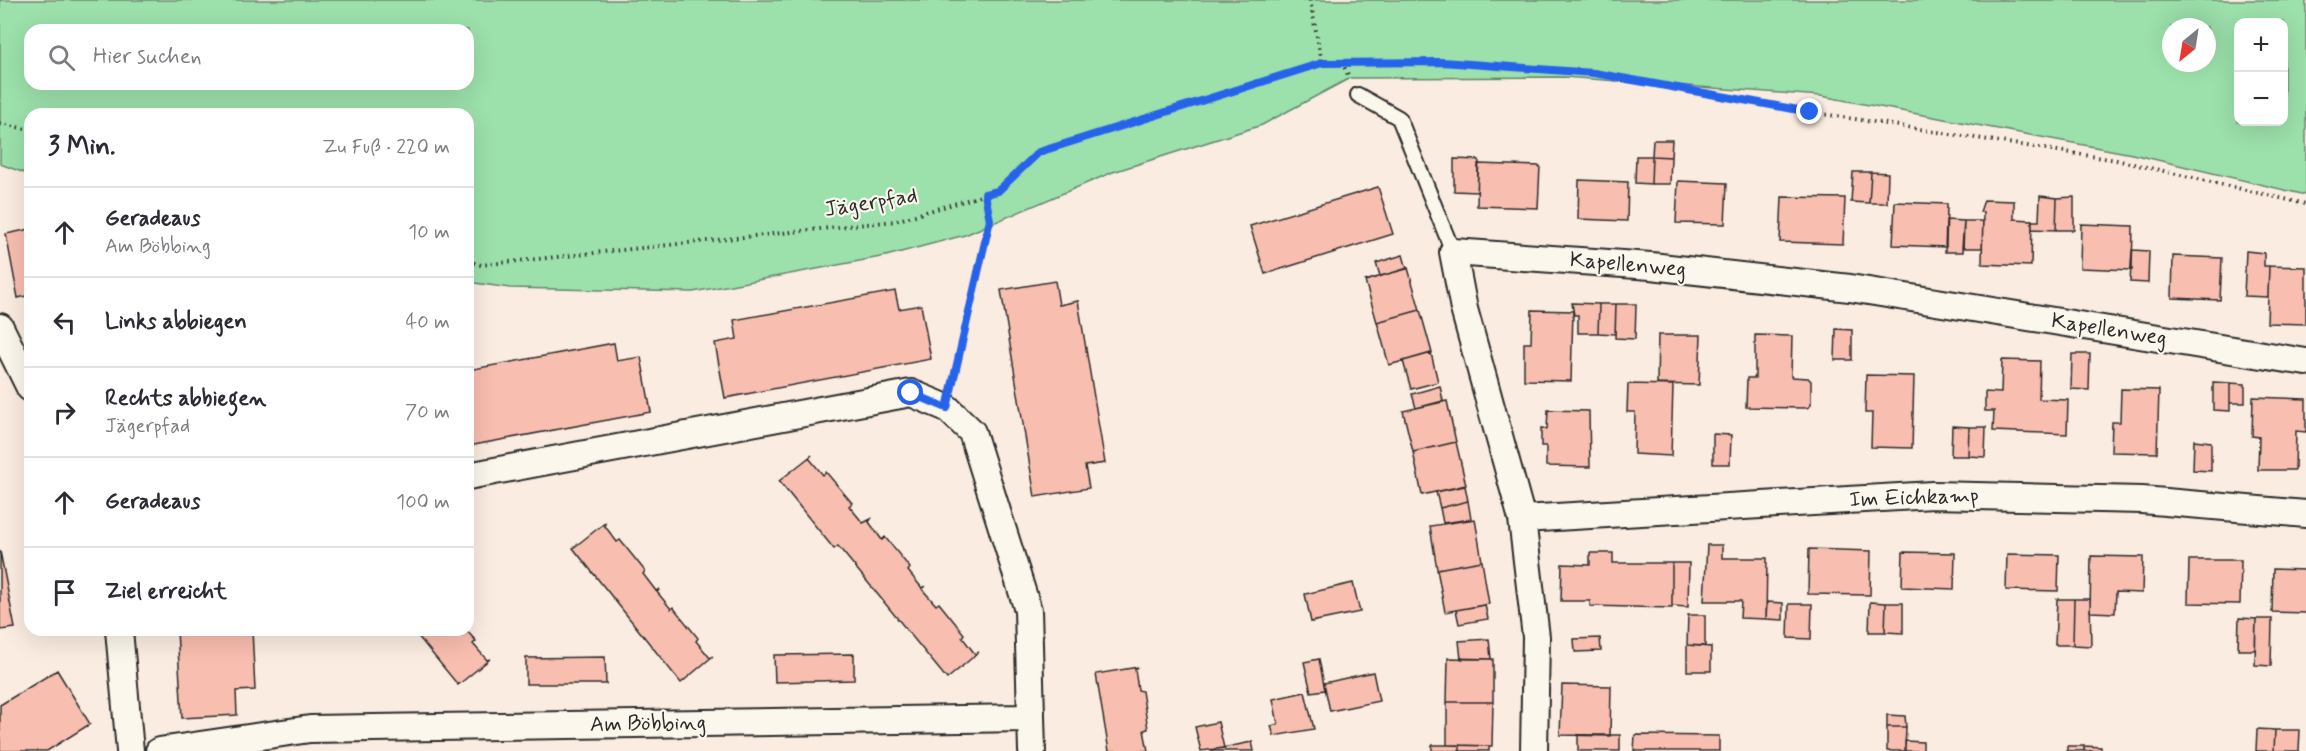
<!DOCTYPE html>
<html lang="de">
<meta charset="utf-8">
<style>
body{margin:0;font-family:Mynerve,sans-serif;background:#f2f2f3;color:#2b2b33}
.controls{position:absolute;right:18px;top:18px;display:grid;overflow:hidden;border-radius:12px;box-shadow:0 6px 24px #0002}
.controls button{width:54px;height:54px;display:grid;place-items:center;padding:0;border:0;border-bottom:2px solid #e1e1e2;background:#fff;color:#2b2b33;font:30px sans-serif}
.compass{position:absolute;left:2162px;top:18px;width:54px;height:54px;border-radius:50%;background:#fff;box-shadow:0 6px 24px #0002;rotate:210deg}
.stop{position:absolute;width:18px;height:18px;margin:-14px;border:4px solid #2563eb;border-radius:50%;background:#fff}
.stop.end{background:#2563eb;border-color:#fff;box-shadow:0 2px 6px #0008}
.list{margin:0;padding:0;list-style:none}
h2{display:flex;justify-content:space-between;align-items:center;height:78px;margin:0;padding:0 24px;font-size:26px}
h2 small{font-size:20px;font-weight:400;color:#7c7c81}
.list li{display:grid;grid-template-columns:39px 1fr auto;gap:18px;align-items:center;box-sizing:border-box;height:90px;padding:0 24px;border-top:2px solid #e1e1e2}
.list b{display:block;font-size:22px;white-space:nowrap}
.list p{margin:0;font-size:20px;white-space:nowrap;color:#7c7c81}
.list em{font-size:20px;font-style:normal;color:#7c7c81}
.icon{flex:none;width:33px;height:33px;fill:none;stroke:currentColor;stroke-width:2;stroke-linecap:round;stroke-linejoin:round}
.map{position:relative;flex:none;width:2306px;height:751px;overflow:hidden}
.search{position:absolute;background:#fff;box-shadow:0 6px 24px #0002;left:24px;top:24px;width:450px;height:66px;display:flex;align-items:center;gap:15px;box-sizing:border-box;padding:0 21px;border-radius:18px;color:#7c7c81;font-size:22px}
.panel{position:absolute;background:#fff;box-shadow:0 6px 24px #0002;left:24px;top:108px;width:450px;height:528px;border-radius:18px}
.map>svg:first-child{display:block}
.green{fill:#9ce0ab;stroke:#64866b;stroke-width:1.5;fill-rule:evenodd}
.building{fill:#f8beaf;stroke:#2b2b2b;stroke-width:1.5}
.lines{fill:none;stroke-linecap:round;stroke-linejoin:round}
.service-casing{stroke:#2b2b2b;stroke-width:18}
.minor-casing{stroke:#2b2b2b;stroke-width:30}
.path{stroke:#2b2b2b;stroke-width:4;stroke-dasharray:1.5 4.5;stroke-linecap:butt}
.service{stroke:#fbf7ec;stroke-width:14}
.minor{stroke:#fbf7ec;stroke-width:26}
.route{stroke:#2563eb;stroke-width:8}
.labels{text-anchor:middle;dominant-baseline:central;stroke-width:4.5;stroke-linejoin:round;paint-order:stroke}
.street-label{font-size:22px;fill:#2b2b2b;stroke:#fbf7ec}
</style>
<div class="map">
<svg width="2306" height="751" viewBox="0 0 2306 751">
<rect width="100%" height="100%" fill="#faece0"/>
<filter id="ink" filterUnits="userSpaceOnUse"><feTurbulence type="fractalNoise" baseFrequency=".0167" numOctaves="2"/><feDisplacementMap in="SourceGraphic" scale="12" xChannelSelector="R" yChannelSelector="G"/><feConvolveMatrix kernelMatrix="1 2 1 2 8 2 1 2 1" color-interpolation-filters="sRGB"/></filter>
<g filter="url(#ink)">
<path class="green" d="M0,0H2306V195L2132,154L1821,96L1564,77L1350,78L1262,125L1113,172L965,235L886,256L693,292L510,288L468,282V114H30V175L0,164ZM2238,22H2284V122H2238ZM2171,27H2207V63H2171ZM30,30H468V84H30Z"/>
<path class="building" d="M1653,140H1672L1671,157L1652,156Z
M1636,156H1652L1651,184L1635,183Z
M1652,156L1671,157L1670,184H1651Z
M1454,159L1479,160L1477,192L1454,191Z
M1478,164L1540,166L1538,208L1477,206Z
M1853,172H1871L1869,203L1851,202Z
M1871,172L1888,173L1887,203H1869Z
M1579,180L1628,182L1627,221L1578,219Z
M1678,181L1727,183L1725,224L1676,223Z
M1378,187L1393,234L1265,274L1250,226Z
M2040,196L2057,198L2056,230L2032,229V221H2039Z
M1782,197L1845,198L1843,244L1780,242Z
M2074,197V230H2056L2057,198Z
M1984,200L2014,201V219L2032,220L2031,266L1982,264L1983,212H1980Z
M1895,202L1947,204L1946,247L1893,245Z
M1946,220L1964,221L1963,252H1945Z
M1964,221H1983L1982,248H1962Z
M2081,224L2133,226L2132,270L2080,268Z
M30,229V295L18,298L6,234Z
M2132,250L2149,251L2148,283L2130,282Z
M2246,251L2264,253V266H2269L2268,297L2244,296Z
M1403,255L1407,269L1380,276L1376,263Z
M2173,256L2222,258L2220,300L2172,298Z
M2269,266L2306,267V324L2267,323Z
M1408,268L1420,310L1377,322L1365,281Z
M1055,281L1059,305L1078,301L1105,463L1085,466L1089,488L1035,497L1001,290Z
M895,291L899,309L921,305L931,359L725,398L715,343L737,339L734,320Z
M1572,303L1599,304L1598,333H1578V315H1574Z
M1599,304H1616L1615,334L1598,333Z
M1616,304H1636L1635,339L1615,338Z
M1420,310L1432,353L1389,365L1377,322Z
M1532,310L1573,311L1571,381L1524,380V343H1531Z
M1836,329L1852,330V360H1835Z
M1658,335H1701L1699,385L1657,384Z
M1755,335L1792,336L1791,377L1808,378L1811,381V405L1807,408L1746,407L1747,378H1755Z
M614,343L617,361L641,357L651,412L468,446V370Z
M1431,353L1438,382L1411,389L1403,361Z
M2072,354H2090L2089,390L2071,389Z
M2002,360L2040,361L2039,399L2068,400L2067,434L1993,431L1994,411H1985V392L2001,393Z
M1866,375L1914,376L1912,448L1871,447L1872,413H1865Z
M2213,382L2230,383V411L2213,410Z
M2230,383L2245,384V403H2230Z
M1628,384L1673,385L1671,456L1634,454L1635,412H1627Z
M1440,386L1443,401L1416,408L1412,394Z
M2121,389L2159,390L2157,453L2111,452L2112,422H2120Z
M2253,397L2306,399V432L2296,431L2295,470H2258L2259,437L2252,436Z
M1447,401L1456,442L1413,452L1403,411Z
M1548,410L1589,411L1590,467L1546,466V446H1541V428L1547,429Z
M1952,426L1969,427L1968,456H1951Z
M1969,427H1986L1985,457L1968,456Z
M1713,434L1731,435L1730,464H1713Z
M2194,440L2211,442V471L2193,470Z
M1456,442L1466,485L1422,495L1413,452Z
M812,455L809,458L823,475L826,472L852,503L849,506L863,523L871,519L869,522L882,540L885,537L910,568L908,571L922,588L926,586L922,589L936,605L939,603L964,634L962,637L975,654L979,652L947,679L838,546L834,549L779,481Z
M1465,486L1468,501L1440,508L1436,492Z
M1468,501L1471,519L1443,523L1440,508Z
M1475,519L1482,561L1437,569L1430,526Z
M606,522L604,525L617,542L620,540L645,571L643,574L656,591L660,589L657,592L671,609L673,607L698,638L696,641L710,658L713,656L681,683L573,548Z
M1707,545H1722V558H1767L1766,619L1740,618L1741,601H1704Z
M1809,549L1871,551L1870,595L1808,594Z
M0,551L15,628L0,630Z
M1903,552L1955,553L1954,589L1902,587Z
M1590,553H1613V563H1672V608L1590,606V601H1561L1562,564L1590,565Z
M2007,554L2059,555L2058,591L2006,590Z
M2091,556L2143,557L2142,593L2116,592L2115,613L2090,612Z
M2189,560H2241L2240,604L2188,603Z
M1482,561L1489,604L1445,612L1437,569Z
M1672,563H1689L1688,607L1672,606Z
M2273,569L2306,570V613L2272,612Z
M1353,583L1360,612L1311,622L1305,594Z
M2057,599H2074L2073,645H2055Z
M2074,599H2090L2091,646L2073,645Z
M1767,602L1783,603V620L1766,619Z
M1870,602L1886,603L1885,632H1869Z
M1886,603H1903V633L1885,632Z
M1789,604H1812L1811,639L1788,638Z
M1485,605L1488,619L1459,624L1456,610Z
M1688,615H1705V646L1687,645Z
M2239,618L2256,619L2255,650H2238Z
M2256,619H2272L2271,666L2255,665Z
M177,630H252L255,690L236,691L237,715L182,718Z
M413,630H466L476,641L473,644L487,660L490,659L458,685Z
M1600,638L1601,651L1575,652L1574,639Z
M1489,639L1491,659H1461L1459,641Z
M1687,645L1711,647V671H1687Z
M854,654V680L775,682L774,655Z
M605,657L606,684H526V658Z
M1448,658L1493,659V702H1447Z
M1319,659L1325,690L1311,692L1304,662Z
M1138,667L1135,669L1138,690L1142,691L1148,729L1144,730L1148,751H1109L1096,674Z
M57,670L90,724L47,751H0V705Z
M1373,672L1379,701L1330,711L1324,683Z
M1562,685L1611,686L1610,736L1560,735Z
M1305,692L1314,729L1274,736L1271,726L1278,724L1273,699Z
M1447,702H1493L1492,746L1447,745Z
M1887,715L1905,716L1906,727H1887Z
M1218,722L1224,748L1201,751L1195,727Z
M1887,727H1906L1905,751H1887Z
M2257,729L2275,730L2274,751H2256Z
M2275,730H2300L2299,751H2274Z
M1578,735H1620V751H1578Z
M1635,735L1719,736V751H1634Z
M1905,741L1923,742V751H1905Z
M1252,742L1254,751H1212V750Z
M1432,745H1460V751H1432Z
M1460,745L1489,746V751H1460Z
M2067,746H2084V751H2067Z
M2084,746L2101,747V751H2084Z"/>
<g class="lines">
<defs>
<path id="service" d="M1358,95L1399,118L1453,252"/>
<path id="minor" d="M0,327L30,388
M468,476L911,393L947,408L972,432L1028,610L1032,751
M1522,519L1933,495L2142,500L2306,514
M119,630L130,751
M159,751L310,729L1031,718
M1534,751L1536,637L1522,519L1464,309L1453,252L1651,266L1850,288L2306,362"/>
</defs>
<use href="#service" class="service-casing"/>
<use href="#minor" class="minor-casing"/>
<path class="path" d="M1310,0L1322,63
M1342,62L1348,75
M0,123L30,130
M468,261L481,265L895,221L998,191L1039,152L1322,63L1442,62L1594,73L1810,112L2116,160L2306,204
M954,378L990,220L985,194"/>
<use href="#service" class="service"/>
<use href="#minor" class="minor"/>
</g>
</g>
<g class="lines" filter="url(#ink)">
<path class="route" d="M911,393L947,408L990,220L985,194L998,191L1039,152L1322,63L1442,62L1594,73L1810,112"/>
</g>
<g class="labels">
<g class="street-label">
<text transform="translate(871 203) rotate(-9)">Jägerpfad</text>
<text transform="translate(1628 265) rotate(5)">Kapellenweg</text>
<text transform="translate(2109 330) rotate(9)">Kapellenweg</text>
<text transform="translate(1914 498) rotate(-2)">Im Eichkamp</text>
<text transform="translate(648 724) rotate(-1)">Am Böbbing</text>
</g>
</g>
</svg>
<div class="controls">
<button>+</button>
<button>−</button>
</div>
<svg class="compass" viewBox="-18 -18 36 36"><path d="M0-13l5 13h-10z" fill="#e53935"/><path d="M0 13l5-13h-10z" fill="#7c7c81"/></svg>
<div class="stop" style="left:911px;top:393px"></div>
<div class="stop end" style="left:1810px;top:112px"></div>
<div class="search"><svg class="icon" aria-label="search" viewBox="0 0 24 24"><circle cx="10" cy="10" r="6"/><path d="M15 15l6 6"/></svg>Hier suchen</div>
<section class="panel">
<h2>3 Min.<small>Zu Fuß · 220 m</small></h2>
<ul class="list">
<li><svg class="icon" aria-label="ahead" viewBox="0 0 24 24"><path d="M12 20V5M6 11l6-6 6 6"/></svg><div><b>Geradeaus</b><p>Am Böbbing</p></div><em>10 m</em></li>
<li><svg class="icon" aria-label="left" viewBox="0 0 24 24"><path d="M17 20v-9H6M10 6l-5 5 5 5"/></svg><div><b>Links abbiegen</b></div><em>40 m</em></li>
<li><svg class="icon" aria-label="right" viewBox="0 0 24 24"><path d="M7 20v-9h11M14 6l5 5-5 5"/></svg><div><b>Rechts abbiegen</b><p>Jägerpfad</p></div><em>70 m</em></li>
<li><svg class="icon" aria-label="ahead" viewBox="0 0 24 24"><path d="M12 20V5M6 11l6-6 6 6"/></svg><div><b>Geradeaus</b></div><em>100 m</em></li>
<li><svg class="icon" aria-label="arrive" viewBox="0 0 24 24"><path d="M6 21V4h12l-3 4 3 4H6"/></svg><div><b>Ziel erreicht</b></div></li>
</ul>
</section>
</div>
